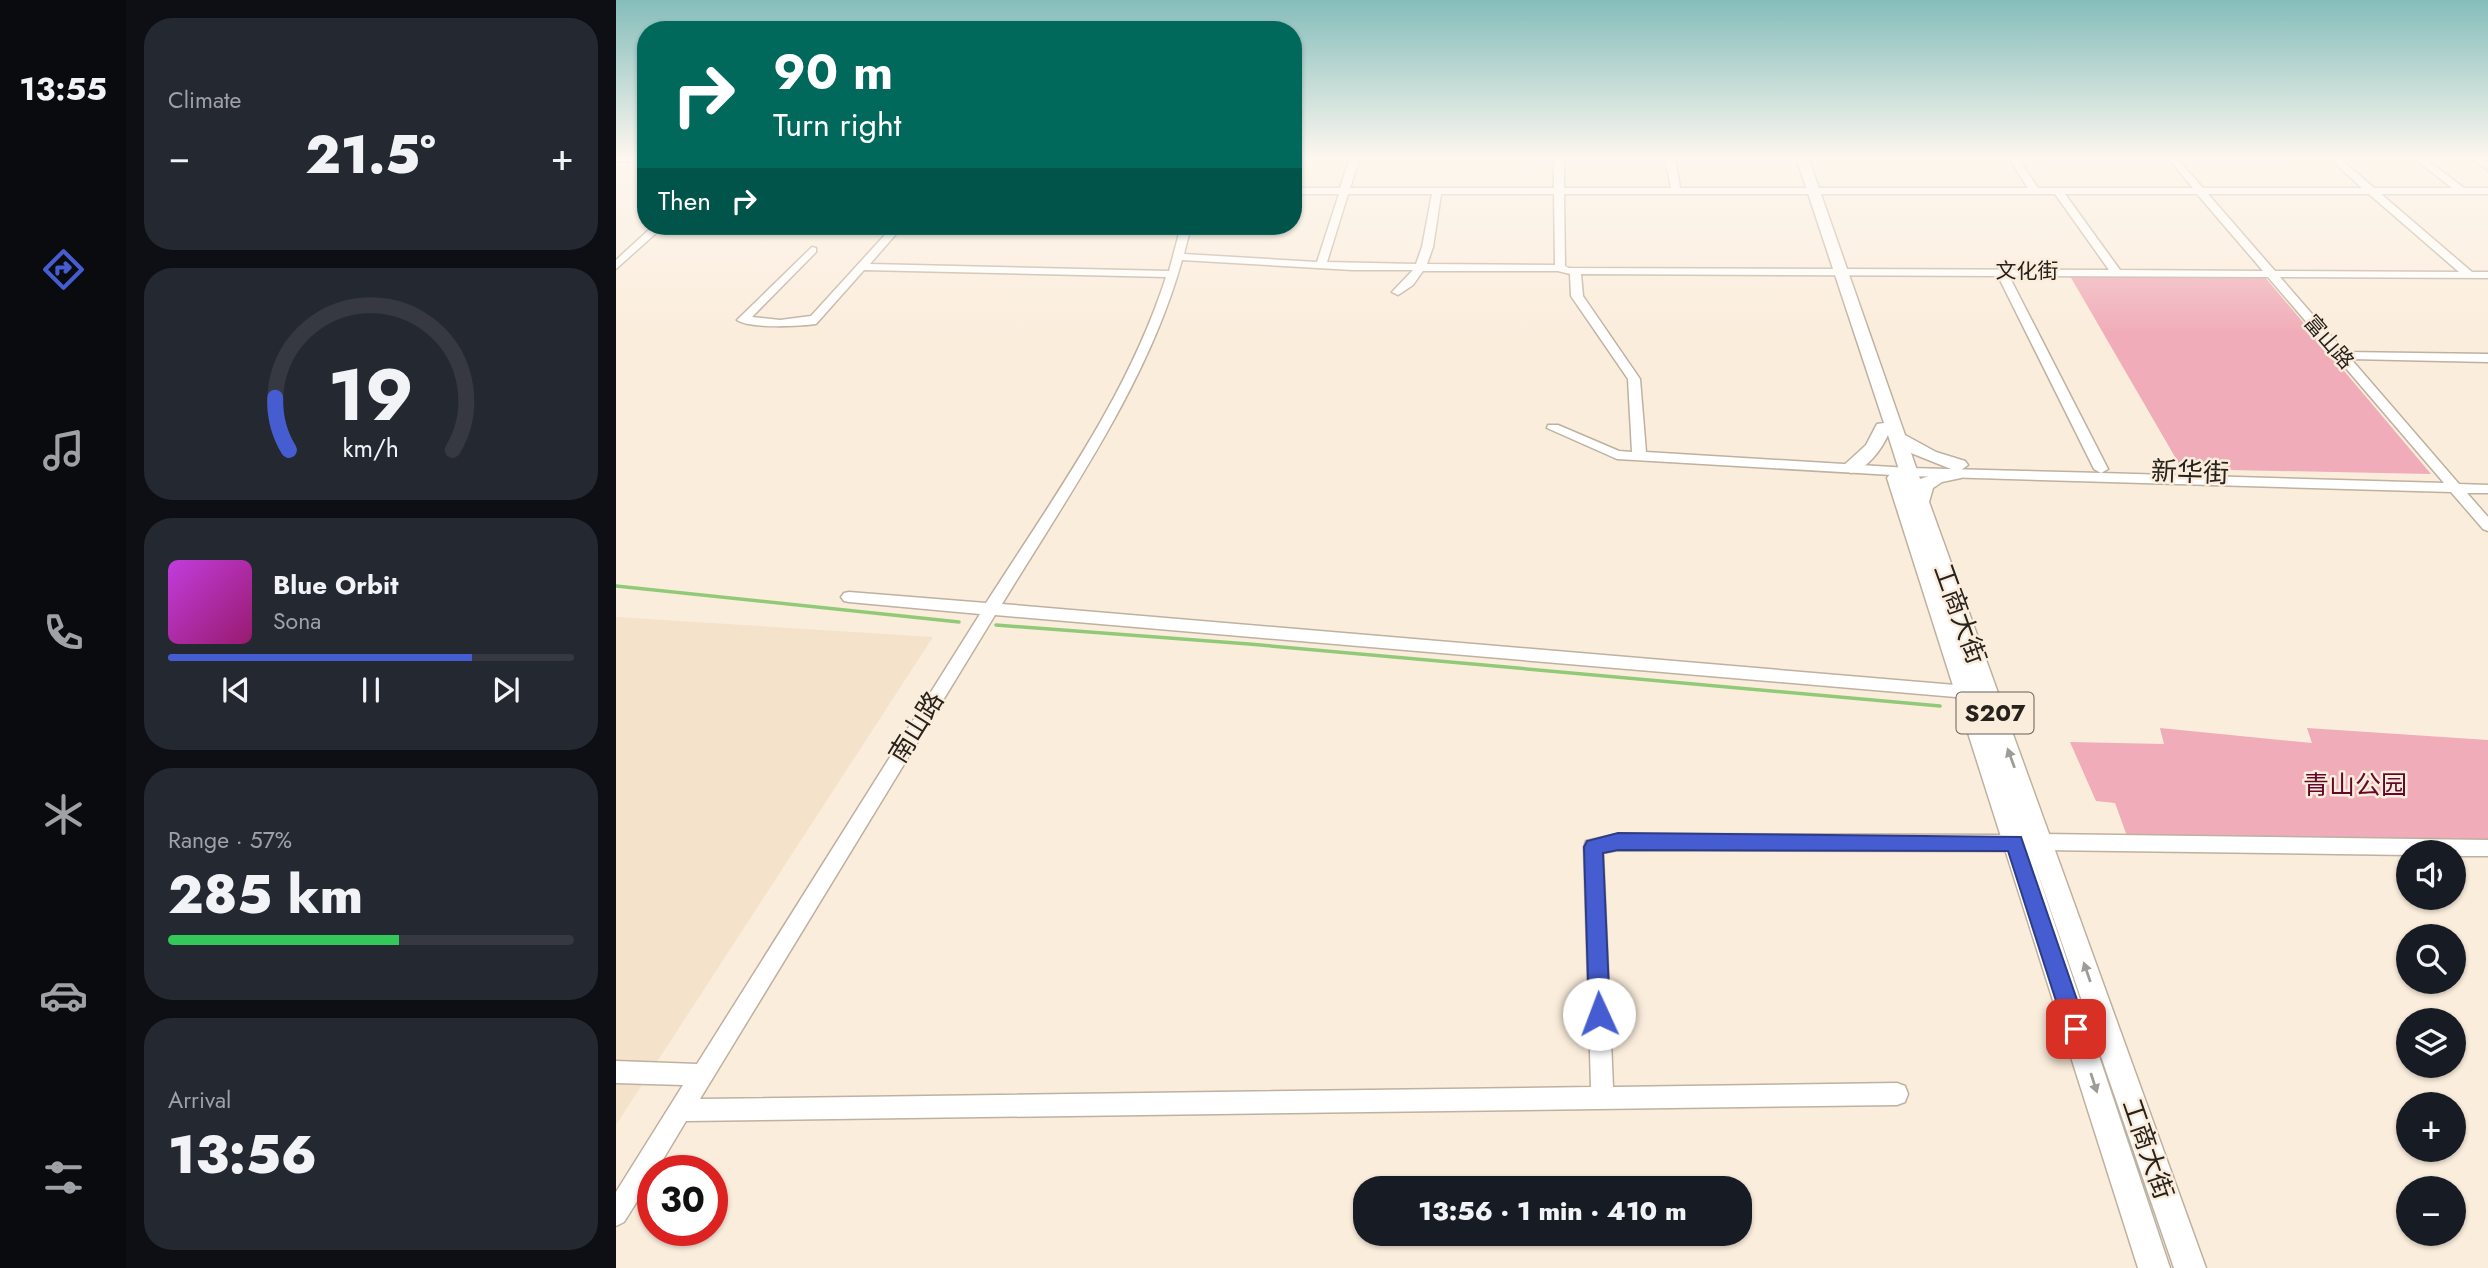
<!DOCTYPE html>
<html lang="en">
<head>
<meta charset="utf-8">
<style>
	body { margin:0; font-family:Jost,"Noto Sans SC",sans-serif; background:#242831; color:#f1f3f6; height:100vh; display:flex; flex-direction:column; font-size:26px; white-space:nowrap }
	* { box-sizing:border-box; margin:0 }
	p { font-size:23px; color:#9ea1a6 }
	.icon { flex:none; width:38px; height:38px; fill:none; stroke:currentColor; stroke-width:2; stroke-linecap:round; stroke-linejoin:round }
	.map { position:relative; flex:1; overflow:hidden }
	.side { display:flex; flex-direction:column; gap:18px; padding:18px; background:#0d0f14; width:490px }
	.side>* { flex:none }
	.hud { position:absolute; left:21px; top:21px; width:665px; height:214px; border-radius:28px; box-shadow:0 2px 5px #0004; background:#00695c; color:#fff; overflow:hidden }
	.tools { position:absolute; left:1780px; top:840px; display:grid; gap:14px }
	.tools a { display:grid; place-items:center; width:70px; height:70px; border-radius:50%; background:#171b24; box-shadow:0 2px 5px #0004; font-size:35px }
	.speed { position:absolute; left:21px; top:1155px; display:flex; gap:14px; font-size:35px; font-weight:700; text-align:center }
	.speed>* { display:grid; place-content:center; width:91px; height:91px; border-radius:50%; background:#171b24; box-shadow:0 2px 5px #0004; line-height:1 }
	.speed .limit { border:10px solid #d22; background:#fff; color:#111 }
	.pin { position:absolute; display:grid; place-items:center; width:60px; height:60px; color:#fff; margin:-30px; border-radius:14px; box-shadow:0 4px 10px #0006 }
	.me { position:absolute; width:77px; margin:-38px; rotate:358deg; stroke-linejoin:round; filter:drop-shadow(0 0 5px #0008) }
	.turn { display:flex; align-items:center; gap:24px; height:147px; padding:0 21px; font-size:32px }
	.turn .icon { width:91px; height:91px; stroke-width:2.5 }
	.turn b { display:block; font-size:49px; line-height:60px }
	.then { display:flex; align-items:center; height:66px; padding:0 21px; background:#0003; gap:14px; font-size:26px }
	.big { font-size:52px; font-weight:800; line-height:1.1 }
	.side .card { flex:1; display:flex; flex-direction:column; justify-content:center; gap:10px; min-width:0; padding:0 24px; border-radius:28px; background:#242831 }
	.side .dial { align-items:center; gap:0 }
	.dial svg { height:182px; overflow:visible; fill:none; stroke:#363941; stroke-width:7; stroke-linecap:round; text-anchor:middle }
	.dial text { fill:#f1f3f6; stroke:none }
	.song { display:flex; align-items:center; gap:21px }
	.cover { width:84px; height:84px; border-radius:10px; background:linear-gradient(135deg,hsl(290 70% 55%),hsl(320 70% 35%)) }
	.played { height:7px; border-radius:4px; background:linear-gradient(90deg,#455dd0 75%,#363941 75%) }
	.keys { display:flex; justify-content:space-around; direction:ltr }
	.heat { display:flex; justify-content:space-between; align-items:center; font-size:38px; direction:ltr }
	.charge { height:10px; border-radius:5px; background:linear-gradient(90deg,#34c759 57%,#363941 0) }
	.trip { position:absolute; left:737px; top:1176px; width:399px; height:70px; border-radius:28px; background:#171b24; box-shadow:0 2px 5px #0004; font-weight:800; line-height:70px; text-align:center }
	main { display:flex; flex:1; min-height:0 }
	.menu { display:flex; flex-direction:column; width:126px; justify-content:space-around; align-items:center; background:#090b0e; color:#9ea1a6 }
	.menu .icon { width:49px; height:49px }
	.menu .selected { color:#455dd0 }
	.menu b { font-size:32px; color:#f1f3f6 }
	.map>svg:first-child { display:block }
	.built { fill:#f5e2cb }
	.green { fill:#f0acb8 }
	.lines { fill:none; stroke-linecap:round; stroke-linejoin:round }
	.stream { stroke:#90ca78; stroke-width:3.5 }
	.minor-casing { stroke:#beb1a0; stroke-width:3 }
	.major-casing { stroke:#beb1a0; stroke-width:3 }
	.minor { fill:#fff; fill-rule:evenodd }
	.major { fill:#fff; fill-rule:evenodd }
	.oneway { fill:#9e9c99 }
	.route { fill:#455dd0; stroke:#2d3c87; stroke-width:2 }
	.labels { text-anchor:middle; stroke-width:5; stroke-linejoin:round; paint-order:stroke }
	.far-street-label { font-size:21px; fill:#27221c; stroke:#fbeddc }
	.shield { fill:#fbeddc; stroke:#675f56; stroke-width:2 }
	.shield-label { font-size:24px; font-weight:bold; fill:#27221c }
	.street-label { font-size:26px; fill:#27221c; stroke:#fbeddc }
	.park-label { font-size:26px; fill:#65072a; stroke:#fbeddc }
</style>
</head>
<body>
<main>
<nav class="menu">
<b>13:55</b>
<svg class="icon selected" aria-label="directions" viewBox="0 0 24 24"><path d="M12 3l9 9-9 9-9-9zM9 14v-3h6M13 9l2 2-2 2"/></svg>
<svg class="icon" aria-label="music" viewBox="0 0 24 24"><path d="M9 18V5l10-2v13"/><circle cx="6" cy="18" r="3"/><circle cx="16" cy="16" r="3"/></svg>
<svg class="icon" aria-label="phone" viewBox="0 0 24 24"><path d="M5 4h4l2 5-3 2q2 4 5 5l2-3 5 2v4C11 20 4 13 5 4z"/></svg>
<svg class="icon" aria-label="climate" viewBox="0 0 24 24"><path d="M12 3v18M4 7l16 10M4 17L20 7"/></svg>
<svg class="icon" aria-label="car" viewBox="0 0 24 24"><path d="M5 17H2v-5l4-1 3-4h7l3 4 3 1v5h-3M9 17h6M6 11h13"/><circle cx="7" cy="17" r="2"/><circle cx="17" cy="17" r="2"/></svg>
<svg class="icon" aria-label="filters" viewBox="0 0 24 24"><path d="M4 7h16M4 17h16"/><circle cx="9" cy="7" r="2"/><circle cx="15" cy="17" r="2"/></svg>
</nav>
<section class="side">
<div class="card"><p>Climate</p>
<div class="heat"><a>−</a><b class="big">21.5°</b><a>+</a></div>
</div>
<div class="card dial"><svg viewBox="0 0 100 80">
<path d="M14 69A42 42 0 1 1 86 69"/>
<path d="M14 69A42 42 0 0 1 8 46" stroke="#455dd0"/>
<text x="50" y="56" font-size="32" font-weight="700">19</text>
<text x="50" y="72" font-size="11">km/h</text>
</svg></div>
<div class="card">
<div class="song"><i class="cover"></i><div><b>Blue Orbit</b><p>Sona</p></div></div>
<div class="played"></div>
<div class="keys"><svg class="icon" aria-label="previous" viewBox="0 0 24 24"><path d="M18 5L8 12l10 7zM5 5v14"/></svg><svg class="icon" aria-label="pause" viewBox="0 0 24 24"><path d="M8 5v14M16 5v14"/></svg><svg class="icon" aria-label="next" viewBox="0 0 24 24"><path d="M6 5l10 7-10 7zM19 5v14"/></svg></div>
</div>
<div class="card"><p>Range · 57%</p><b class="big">285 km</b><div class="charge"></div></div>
<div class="card"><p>Arrival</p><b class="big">13:56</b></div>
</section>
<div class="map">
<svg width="1872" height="1268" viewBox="0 0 1872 1268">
	<rect width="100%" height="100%" fill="#fbeddc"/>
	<path class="built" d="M 0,617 L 317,637 L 0,1125 Z"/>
	<path class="green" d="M 1454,276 L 1648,276 L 1815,474 L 1566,469 Z
		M 1544,728 L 1696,743 L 1691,728 L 1872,740 L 1872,841 L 1511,836 L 1499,803 L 1480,801 L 1454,742 L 1548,744 Z"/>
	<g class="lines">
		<path class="stream" d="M 0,586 L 343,622
			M 380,625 L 633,644 L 1324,706"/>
		<defs>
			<path id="minor" d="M 0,157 L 30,157 L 30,161 L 0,161 Z
				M 734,157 L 744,157 L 734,188 L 938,188 L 938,157 L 948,157 L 948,188 L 1055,188 L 1049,157 L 1059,157 L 1064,188 L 1412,188 L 1392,157 L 1401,157 L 1422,188 L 1577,188 L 1551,157 L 1560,157 L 1587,188 L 1746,188 L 1712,157 L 1722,157 L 1758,188 L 1836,188 L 1797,157 L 1807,157 L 1848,188 L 1872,188 L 1872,194 L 1765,194 L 1856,272 L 1872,272 L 1872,278 L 1664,277 L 1729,352 L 1872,354 L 1872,362 L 1735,359 L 1843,484 L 1872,485 L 1872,493 L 1851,493 L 1872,517 L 1872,531 L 1867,529 L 1835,492 L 1293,476 L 1001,459 L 931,428 L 932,425 L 942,425 L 1003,451 L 1016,452 L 1012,379 L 955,296 L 954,274 L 942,271 L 807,271 L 797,285 L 782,295 L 776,292 L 797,270 L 736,270 L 566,260 C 532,383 453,494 386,604 L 1351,686 L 1357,687 L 1359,692 L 1357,697 L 1351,698 L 379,615 L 84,1099 L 975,1087 L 968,847 L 970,841 L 1002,834 L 1399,835 L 1406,837 L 1408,843 L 1406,849 L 1399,851 L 1002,850 L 987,853 L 997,1087 L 1281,1083 L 1289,1086 L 1292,1094 L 1289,1102 L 1281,1105 L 70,1121 L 40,1171 L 37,1171 L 37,1176 L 8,1222 L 0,1226 L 0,1192 L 67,1085 L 0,1083 L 0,1061 L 81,1064 L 364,614 L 233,602 L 228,601 L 225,597 L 228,593 L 233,592 L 370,603 C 437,498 512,396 550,277 L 248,270 L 200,324 C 185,326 134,329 121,320 L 196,247 L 200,248 L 200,252 L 136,317 L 164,320 L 195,316 L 277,226 L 287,226 L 254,264 L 553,271 L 565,226 L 575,226 L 568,254 L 701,262 L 723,194 L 677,194 L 677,188 L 724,188 ZM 732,194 L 816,194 L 806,247 L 800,264 L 711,262 ZM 825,194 L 938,194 L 939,265 L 811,264 L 817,247 ZM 948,194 L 1439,194 L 1493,270 L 953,268 L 949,266 ZM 1449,194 L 1581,194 L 1647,271 L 1504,270 ZM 1592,194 L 1753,194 L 1843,272 L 1659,271 ZM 965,274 L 1382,276 L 1478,469 L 1485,473 L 1293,468 L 1030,452 L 1024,379 L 967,296 ZM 1393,276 L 1652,277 L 1828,483 L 1485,473 L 1492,469 Z
				M 1854,157 L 1864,157 L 1872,163 L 1872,170 Z
				M 37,226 L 48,226 L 0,269 L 0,260 Z
				M 1426,834 L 1872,840 L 1872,856 L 1838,856 L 1838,852 L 1792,852 L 1792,855 L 1426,850 L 1419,848 L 1417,842 L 1419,836 Z"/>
			<path id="major" d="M 1180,157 L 1192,157 L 1289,435 L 1320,452 L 1349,461 L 1352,465 L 1345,470 L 1348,474 L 1345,478 L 1326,482 L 1317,488 L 1313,502 L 1590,1268 L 1558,1268 L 1415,853 L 1554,1268 L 1522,1268 L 1271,478 L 1274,474 L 1284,473 L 1272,435 C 1265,450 1252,468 1235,473 L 1226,467 L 1250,445 L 1261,424 L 1268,423 ZM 1295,453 L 1335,469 L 1304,479 Z"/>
		</defs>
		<use href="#minor" class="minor-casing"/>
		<use href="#major" class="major-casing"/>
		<use href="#minor" class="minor"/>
		<use href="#major" class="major"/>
	</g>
	<defs><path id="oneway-solid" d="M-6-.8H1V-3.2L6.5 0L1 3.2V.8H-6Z" transform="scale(1.75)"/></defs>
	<g class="oneway">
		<use href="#oneway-solid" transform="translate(1395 758) rotate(-110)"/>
		<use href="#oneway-solid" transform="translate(1471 972) rotate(-109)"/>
		<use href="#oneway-solid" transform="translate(1478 1083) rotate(72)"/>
	</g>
	<linearGradient id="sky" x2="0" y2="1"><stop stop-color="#85bdbb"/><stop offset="0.47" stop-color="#fdf7ef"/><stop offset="1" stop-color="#fdf7ef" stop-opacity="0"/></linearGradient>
	<rect width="1872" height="335" fill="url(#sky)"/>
	<path class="route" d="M 1002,833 L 1405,837 L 1471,1029 L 1467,1037 L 1460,1040 L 1452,1037 L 1449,1029 L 1392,851 L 1002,850 L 987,853 L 994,1014 L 991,1022 L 983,1025 L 976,1022 L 973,1014 L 968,847 L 971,841 Z"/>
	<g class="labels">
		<g class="far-street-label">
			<text x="1411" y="278">文化街</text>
			<text transform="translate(1713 342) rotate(49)" y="7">富山路</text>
		</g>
		<rect class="shield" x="1340.5" y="692.5" width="77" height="41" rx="5"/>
		<g class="shield-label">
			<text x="1379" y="721">S207</text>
		</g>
		<g class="street-label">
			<text transform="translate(1574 472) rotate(2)" y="9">新华街</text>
			<text transform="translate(1344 614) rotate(70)" y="9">工商大街</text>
			<text transform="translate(300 727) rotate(-58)" y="9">南山路</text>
			<text transform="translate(1532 1149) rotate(71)" y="9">工商大街</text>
		</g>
		<g class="park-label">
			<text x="1739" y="794">青山公园</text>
		</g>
	</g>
</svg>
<div class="tools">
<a><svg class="icon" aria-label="sound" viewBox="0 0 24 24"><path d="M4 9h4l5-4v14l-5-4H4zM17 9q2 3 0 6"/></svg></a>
<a><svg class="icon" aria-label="search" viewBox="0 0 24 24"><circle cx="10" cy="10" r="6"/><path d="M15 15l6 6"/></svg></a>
<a><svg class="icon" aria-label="layers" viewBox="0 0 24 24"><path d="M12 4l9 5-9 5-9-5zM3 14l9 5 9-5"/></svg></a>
<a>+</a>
<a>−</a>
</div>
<div class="speed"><div class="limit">30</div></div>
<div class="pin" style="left:1460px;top:1029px;background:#d93025"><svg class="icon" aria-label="arrive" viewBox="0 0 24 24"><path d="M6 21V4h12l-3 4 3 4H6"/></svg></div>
<svg class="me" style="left:983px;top:1014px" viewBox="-20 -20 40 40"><circle r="19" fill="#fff"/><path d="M0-13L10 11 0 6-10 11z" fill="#455dd0"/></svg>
<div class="trip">13:56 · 1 min · 410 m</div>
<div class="hud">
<div class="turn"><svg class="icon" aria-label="right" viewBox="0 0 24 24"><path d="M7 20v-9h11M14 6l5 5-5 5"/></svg><div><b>90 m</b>Turn right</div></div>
<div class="then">Then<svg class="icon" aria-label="right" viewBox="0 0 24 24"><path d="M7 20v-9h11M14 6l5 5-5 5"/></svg></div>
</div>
</div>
</main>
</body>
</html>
